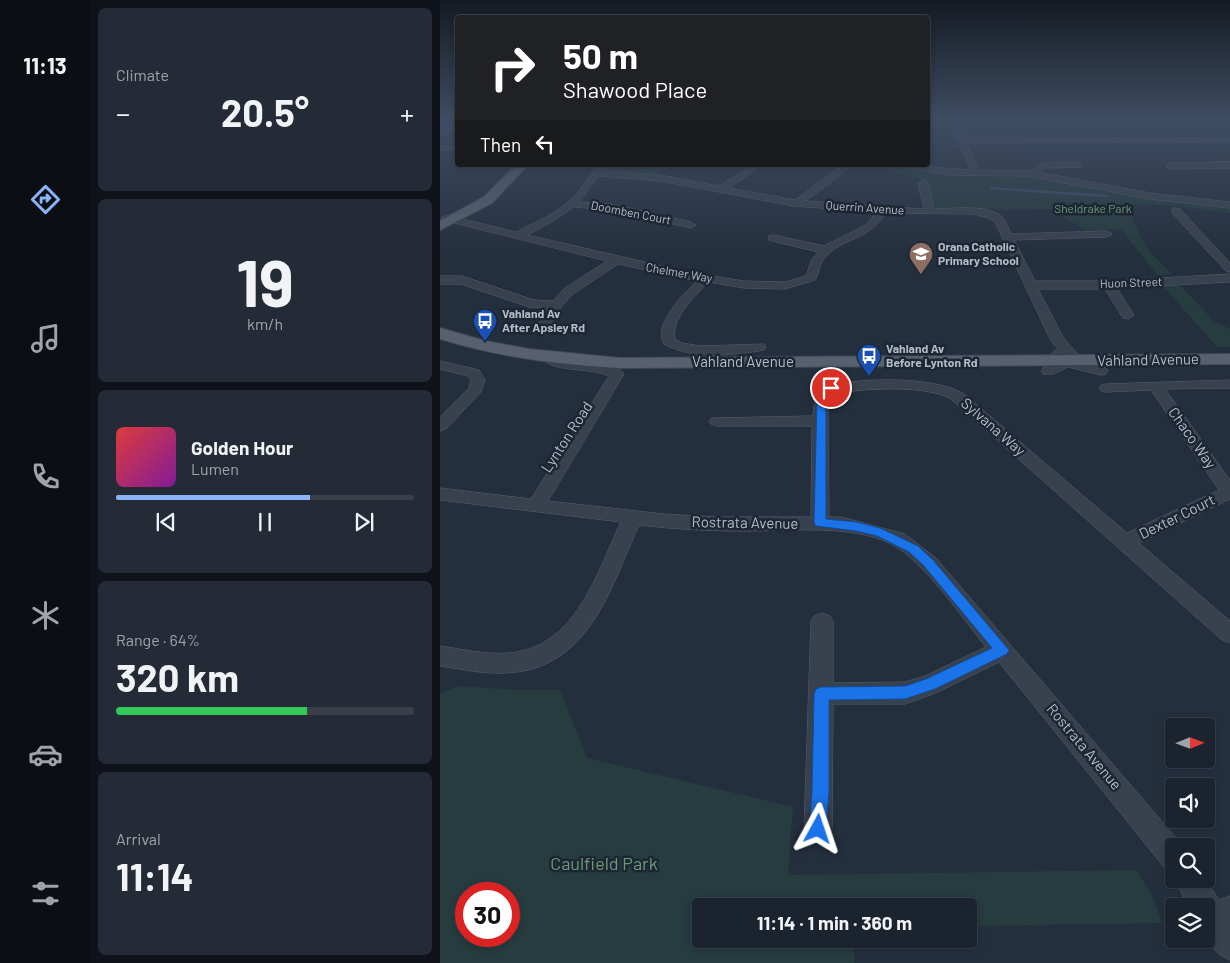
<!DOCTYPE html>
<html lang="en">
<head>
<meta charset="utf-8">
<style>
	body { margin:0; font-family:Barlow,sans-serif; background:#242b36; color:#f1f3f6; height:100vh; display:flex; flex-direction:column; font-size:19px; white-space:nowrap }
	* { box-sizing:border-box; margin:0 }
	p { font-size:16px; color:#a0a4aa }
	.icon { flex:none; width:28px; height:28px; fill:none; stroke:currentColor; stroke-width:2; stroke-linecap:round; stroke-linejoin:round }
	.map { position:relative; flex:1; overflow:hidden }
	.sheet { display:flex; flex-direction:column; gap:8px; padding:8px; background:#0f1319; width:350px }
	.sheet>* { flex:none }
	.top-card { position:absolute; left:15px; top:15px; width:475px; height:152px; border-radius:5px; box-shadow:0 2px 8px #0003,0 0 0 1px #39404a; background:#202124; color:#fff; overflow:hidden }
	.needle { width:32px; rotate:89deg }
	.buttons { position:absolute; left:725px; top:718px; display:grid; gap:10px }
	.buttons a { display:grid; place-items:center; width:50px; height:50px; border-radius:5px; background:#1b232e; box-shadow:0 2px 8px #0003,0 0 0 1px #39404a; font-size:25px }
	.speed { position:absolute; left:15px; top:882px; display:flex; gap:10px; font-size:25px; font-weight:700; text-align:center }
	.speed>* { display:grid; place-content:center; width:65px; height:65px; border-radius:50%; background:#1b232e; box-shadow:0 2px 8px #0003,0 0 0 1px #39404a; line-height:1 }
	.speed .limit { border:8px solid #d22; background:#fff; color:#111 }
	.pin { position:absolute; display:grid; place-items:center; width:42px; height:42px; color:#fff; margin:-21px; border:2px solid #fff; border-radius:50%; box-shadow:0 1px 5px #0007 }
	.me { position:absolute; width:55px; margin:-28px; rotate:5deg; stroke-linejoin:round; filter:drop-shadow(0 0 4px #0008) }
	.turn { display:flex; align-items:center; gap:18px; height:105px; padding:0 25px; font-size:22px }
	.turn .icon { width:65px; height:65px; stroke-width:2.5 }
	.turn b { display:block; font-size:35px; line-height:42px }
	.then { display:flex; align-items:center; height:48px; padding:0 25px; background:#0003; gap:10px; font-size:19px }
	.big { font-size:38px; font-weight:700; line-height:1.1 }
	.sheet .widget { flex:1; display:flex; flex-direction:column; justify-content:center; gap:8px; min-width:0; padding:0 18px; border-radius:8px; background:#242b36 }
	.sheet .dial { align-items:center; gap:0 }
	.dial b { font-size:65px; line-height:1 }
	.song { display:flex; align-items:center; gap:15px }
	.cover { width:60px; height:60px; border-radius:8px; background:linear-gradient(135deg,hsl(0 70% 55%),hsl(290 70% 35%)) }
	.played { height:5px; border-radius:2px; background:linear-gradient(90deg,#8ab4f8 65%,#39404a 65%) }
	.keys { display:flex; justify-content:space-around; direction:ltr }
	.heat { display:flex; justify-content:space-between; align-items:center; font-size:28px; direction:ltr }
	.charge { height:8px; border-radius:4px; background:linear-gradient(90deg,#34c759 64%,#39404a 0) }
	.trip { position:absolute; left:252px; top:898px; width:285px; height:50px; border-radius:5px; background:#1b232e; box-shadow:0 2px 8px #0003,0 0 0 1px #39404a; font-weight:700; line-height:50px; text-align:center }
	main { display:flex; flex:1; min-height:0 }
	.menu { display:flex; flex-direction:column; width:90px; justify-content:space-around; align-items:center; background:#0b0e12; color:#a0a4aa }
	.menu .icon { width:35px; height:35px }
	.menu .on { color:#8ab4f8 }
	.menu b { font-size:22px; color:#f1f3f6 }
	.map>svg:first-child { display:block }
	.green { fill:#263c3f; fill-rule:evenodd }
	.lines { fill:none; stroke-linecap:round; stroke-linejoin:round }
	.stream-far1 { stroke:#394c67; stroke-width:2 }
	.stream { stroke:#394c67; stroke-width:2.5 }
	.minor-casing { stroke:#565f6c; stroke-width:1 }
	.major-casing { stroke:#414a57; stroke-width:2 }
	.minor { fill:#38414e; fill-rule:evenodd }
	.major { fill:#56606e; fill-rule:evenodd }
	.route { fill:#1a73e8; stroke:#114b97 }
	.labels { text-anchor:middle; stroke-width:5; stroke-linejoin:round; paint-order:stroke }
	.far-street-label { font-size:12px; fill:#b4bcc9; stroke:#1d2633 }
	.far-park-label { font-size:12px; fill:#6b9a76; stroke:#1d2633 }
	.far-poi-label { font-size:12px; font-weight:bold; fill:#b4bcc9; stroke:#1d2633; text-anchor:start }
	.street-label { font-size:15px; fill:#b4bcc9; stroke:#1d2633 }
	.near-park-label { font-size:18px; fill:#6b9a76; stroke:#1d2633 }
</style>
</head>
<body>
<main>
<nav class="menu">
<b>11:13</b>
<svg class="icon on" aria-label="directions" viewBox="0 0 24 24"><path d="M12 3l9 9-9 9-9-9zM9 14v-3h6M13 9l2 2-2 2"/></svg>
<svg class="icon" aria-label="music" viewBox="0 0 24 24"><path d="M9 18V5l10-2v13"/><circle cx="6" cy="18" r="3"/><circle cx="16" cy="16" r="3"/></svg>
<svg class="icon" aria-label="phone" viewBox="0 0 24 24"><path d="M5 4h4l2 5-3 2q2 4 5 5l2-3 5 2v4C11 20 4 13 5 4z"/></svg>
<svg class="icon" aria-label="climate" viewBox="0 0 24 24"><path d="M12 3v18M4 7l16 10M4 17L20 7"/></svg>
<svg class="icon" aria-label="car" viewBox="0 0 24 24"><path d="M5 17H2v-5l4-1 3-4h7l3 4 3 1v5h-3M9 17h6M6 11h13"/><circle cx="7" cy="17" r="2"/><circle cx="17" cy="17" r="2"/></svg>
<svg class="icon" aria-label="filters" viewBox="0 0 24 24"><path d="M4 7h16M4 17h16"/><circle cx="9" cy="7" r="2"/><circle cx="15" cy="17" r="2"/></svg>
</nav>
<section class="sheet">
<div class="widget"><p>Climate</p>
<div class="heat"><a>−</a><b class="big">20.5°</b><a>+</a></div>
</div>
<div class="widget dial"><b>19</b><p>km/h</p></div>
<div class="widget">
<div class="song"><i class="cover"></i><div><b>Golden Hour</b><p>Lumen</p></div></div>
<div class="played"></div>
<div class="keys"><svg class="icon" aria-label="previous" viewBox="0 0 24 24"><path d="M18 5L8 12l10 7zM5 5v14"/></svg><svg class="icon" aria-label="pause" viewBox="0 0 24 24"><path d="M8 5v14M16 5v14"/></svg><svg class="icon" aria-label="next" viewBox="0 0 24 24"><path d="M6 5l10 7-10 7zM19 5v14"/></svg></div>
</div>
<div class="widget"><p>Range · 64%</p><b class="big">320 km</b><div class="charge"></div></div>
<div class="widget"><p>Arrival</p><b class="big">11:14</b></div>
</section>
<div class="map">
<svg width="790" height="963" viewBox="0 0 790 963">
	<rect width="100%" height="100%" fill="#242f3e"/>
	<path class="green" d="M 165,165 L 235,165 L 217,174 L 211,175 L 163,171 L 162,169 Z
		M 423,165 L 454,165 L 509,175 L 584,174 L 790,206 L 790,213 L 736,206 L 686,204 L 698,231 L 709,251 L 732,274 L 717,275 L 682,230 L 669,229 L 648,232 L 611,209 L 498,210 L 492,209 L 484,182 L 481,179 Z
		M 739,284 L 774,321 L 790,329 L 790,347 L 777,347 L 722,285 Z
		M 19,686 L 75,690 L 120,690 L 147,758 L 353,807 L 348,875 L 697,870 L 713,898 L 722,923 L 529,926 L 529,906 L 261,906 L 261,939 L 414,939 L 414,963 L 0,963 L 0,693 ZM 26,894 L 69,894 L 69,936 L 26,936 Z"/>
	<g class="lines">
		<path class="stream-far1" d="M 551,188 L 594,191"/>
		<path class="stream" d="M 576,190 L 667,196"/>
		<defs>
			<path id="minor" d="M 508,119 L 515,119 L 524,139 L 790,138 L 790,142 L 526,143 L 539,170 L 589,171 L 603,162 L 638,162 L 641,163 L 641,167 L 605,168 L 598,172 L 710,193 L 790,202 L 790,208 L 710,199 L 587,176 L 509,175 L 459,167 L 458,165 C 482,165 506,169 531,170 Z
				M 18,125 L 18,130 L 0,135 L 0,130 Z
				M 0,146 L 12,147 L 13,149 L 9,151 L 0,150 Z
				M 790,162 L 790,168 L 730,169 L 726,166 L 730,163 Z
				M 158,165 L 166,165 L 162,171 L 220,175 L 279,186 L 312,165 L 322,165 L 289,188 L 355,200 L 402,165 L 410,165 L 409,168 L 366,201 L 484,209 L 478,183 L 483,180 L 488,183 L 494,209 C 513,209 551,203 564,219 C 567,223 569,229 571,234 L 667,231 L 672,234 L 667,237 L 574,240 L 595,281 L 669,281 L 790,274 L 790,282 L 677,288 L 694,315 L 688,319 L 683,318 L 665,289 L 598,289 L 624,339 L 638,354 L 635,358 L 666,368 L 668,371 L 666,374 L 661,375 L 628,367 L 613,374 L 603,374 L 601,371 L 603,368 L 619,360 L 612,354 L 614,351 L 619,350 L 611,341 L 555,222 L 548,218 L 534,214 L 445,213 C 429,242 400,237 384,259 C 379,265 379,274 375,280 L 345,289 L 304,288 L 268,282 C 255,297 231,317 235,339 L 242,343 L 260,346 L 324,344 L 326,347 L 324,350 L 319,351 C 288,355 253,360 224,344 C 212,324 244,294 257,281 L 178,264 L 133,294 L 121,307 L 106,334 L 101,335 L 94,331 L 108,308 L 89,307 L 21,284 L 0,284 L 0,276 L 22,276 L 94,300 L 113,301 L 125,288 L 167,261 L 2,220 L 1,218 L 6,215 L 76,232 C 96,222 118,213 134,197 C 143,187 150,175 158,165 ZM 159,176 L 220,181 L 354,206 L 436,212 L 426,225 L 384,246 L 333,235 L 329,236 L 328,238 L 329,240 L 378,252 L 371,261 L 366,276 L 345,282 L 304,281 L 253,273 L 87,235 L 113,221 L 134,207 L 171,210 L 251,228 L 256,225 L 251,222 L 171,204 L 140,202 Z
				M 736,208 L 740,209 L 790,263 L 790,272 L 786,271 L 732,213 L 732,209 Z
				M 108,354 C 112,355 115,357 119,358 C 138,363 171,356 184,374 L 108,501 L 223,514 L 275,517 L 371,517 L 372,426 L 277,426 L 271,424 L 269,421 L 271,418 L 373,416 L 375,398 L 381,387 C 417,378 492,375 524,394 L 687,533 L 779,490 L 711,390 L 666,392 L 661,391 L 659,388 L 661,385 L 666,384 L 790,380 L 790,388 L 725,389 L 790,480 L 790,499 L 699,543 L 790,621 L 790,643 L 782,640 L 511,399 C 485,384 424,389 394,393 L 390,398 L 388,413 L 389,517 L 401,517 L 465,534 L 496,558 L 743,846 L 734,846 L 734,871 L 724,867 L 559,662 L 498,692 L 465,704 L 393,704 L 392,829 L 388,839 L 378,843 L 368,839 L 364,829 L 371,622 L 374,616 L 382,613 L 390,616 L 393,622 L 393,683 L 465,682 L 485,676 L 546,647 C 522,618 484,561 451,544 C 412,524 348,531 305,531 C 269,531 234,529 199,525 C 170,589 149,670 65,673 C 43,674 21,669 0,666 L 0,646 C 22,649 45,655 68,653 C 136,648 156,574 181,522 L 0,500 L 0,488 L 91,499 L 169,376 C 150,367 112,373 101,358 Z
				M 0,361 L 39,370 L 45,380 L 41,392 L 6,429 L 0,431 L 0,417 L 29,388 L 31,380 L 28,376 L 0,369 Z
				M 735,879 L 765,879 L 779,900 L 790,896 L 790,960 C 765,950 766,930 766,906 L 749,906 Z"/>
			<path id="major" d="M 76,165 L 88,165 L 52,203 L 0,230 L 0,221 L 44,197 Z
				M 0,328 L 46,341 L 89,349 L 180,358 L 790,354 L 790,364 L 180,368 C 119,365 59,357 0,339 Z"/>
		</defs>
		<use href="#minor" class="minor-casing"/>
		<use href="#major" class="major-casing"/>
		<use href="#minor" class="minor"/>
		<use href="#major" class="major"/>
	</g>
	<linearGradient id="sky" x2="0" y2="1"><stop stop-color="#141a22"/><stop offset="0.47" stop-color="#3f4d63"/><stop offset="1" stop-color="#3f4d63" stop-opacity="0"/></linearGradient>
	<rect width="790" height="254" fill="url(#sky)"/>
	<path class="route" d="M 391,385 L 395,388 L 390,392 L 386,398 L 386,519 L 416,522 L 440,528 L 478,546 L 493,560 L 569,650 L 567,654 L 495,689 L 465,699 L 389,700 L 389,792 L 386,829 L 384,835 L 378,838 L 371,835 L 369,829 L 372,792 L 374,694 L 376,689 L 381,687 L 465,686 L 486,679 L 552,648 L 484,566 L 469,552 L 437,536 L 416,531 L 376,526 L 374,523 L 377,398 L 382,388 Z"/>
	<defs>
		<symbol id="school-pin" viewBox="-11 -11 22 30"><path d="M0 17L-7.5 6A9.5 9.5 0 1 1 7.5 6Z" fill="#8d6e63" stroke="#1d2633"/><path d="M0-5L7-2L0 1L-7-2ZM-4 1L0 2.5L4 1V4Q0 6-4 4Z" fill="#fff"/></symbol>
		<symbol id="bus-pin" viewBox="-11 -11 22 30"><path d="M0 17L-7.5 6A9.5 9.5 0 1 1 7.5 6Z" fill="#1a4fb4" stroke="#1d2633"/><path d="M-5-6H5V4H4V6H2V4H-2V6H-4V4H-5ZM-3.5-4V0h7V-4ZM-3.5 1.2v1.5H-2V1.2ZM2 1.2v1.5H3.5V1.2Z" fill="#fff"/></symbol>
	</defs>
	<g fill-rule="evenodd">
		<use href="#school-pin" x="467" y="240" width="28" height="38"/>
		<use href="#bus-pin" x="31" y="307" width="28" height="38"/>
		<use href="#bus-pin" x="415" y="342" width="28" height="38"/>
	</g>
	<g class="labels">
		<g class="far-street-label">
			<text transform="translate(425 208) rotate(4)" y="4">Querrin Avenue</text>
			<text transform="translate(191 213) rotate(11)" y="4">Doomben Court</text>
			<text transform="translate(239 273) rotate(10)" y="4">Chelmer Way</text>
			<text transform="translate(691 283) rotate(-2)" y="4">Huon Street</text>
		</g>
		<g class="far-park-label">
			<text x="653" y="213">Sheldrake Park</text>
		</g>
		<g class="far-poi-label">
			<text x="498" y="251">Orana Catholic<tspan x="498" dy="14">Primary School</tspan></text>
			<text x="62" y="318">Vahland Av<tspan x="62" dy="14">After Apsley Rd</tspan></text>
			<text x="446" y="353">Vahland Av<tspan x="446" dy="14">Before Lynton Rd</tspan></text>
		</g>
		<g class="street-label">
			<text transform="translate(708 360) rotate(-1)" y="5">Vahland Avenue</text>
			<text x="303" y="367">Vahland Avenue</text>
			<text transform="translate(553 427) rotate(41)" y="5">Sylvana Way</text>
			<text transform="translate(127 437) rotate(-57)" y="5">Lynton Road</text>
			<text transform="translate(752 438) rotate(55)" y="5">Chaco Way</text>
			<text transform="translate(737 517) rotate(-26)" y="5">Dexter Court</text>
			<text transform="translate(305 523) rotate(1)" y="5">Rostrata Avenue</text>
			<text transform="translate(644 747) rotate(50)" y="5">Rostrata Avenue</text>
		</g>
		<g class="near-park-label">
			<text x="164" y="870">Caulfield Park</text>
		</g>
	</g>
</svg>
<div class="buttons">
<a><svg class="needle" viewBox="-14 -14 28 28"><path d="M0-13l5 13h-10z" fill="#e53935"/><path d="M0 13l5-13h-10z" fill="#a0a4aa"/></svg></a>
<a><svg class="icon" aria-label="sound" viewBox="0 0 24 24"><path d="M4 9h4l5-4v14l-5-4H4zM17 9q2 3 0 6"/></svg></a>
<a><svg class="icon" aria-label="search" viewBox="0 0 24 24"><circle cx="10" cy="10" r="6"/><path d="M15 15l6 6"/></svg></a>
<a><svg class="icon" aria-label="layers" viewBox="0 0 24 24"><path d="M12 4l9 5-9 5-9-5zM3 14l9 5 9-5"/></svg></a>
</div>
<div class="speed"><div class="limit">30</div></div>
<div class="pin" style="left:391px;top:388px;background:#d93025"><svg class="icon" aria-label="arrive" viewBox="0 0 24 24"><path d="M6 21V4h12l-3 4 3 4H6"/></svg></div>
<svg class="me" style="left:378px;top:829px" viewBox="-20 -20 40 40"><path d="M0-17L14 15 0 8-14 15z" fill="#1a73e8" stroke="#fff" stroke-width="4"/></svg>
<div class="trip">11:14 · 1 min · 360 m</div>
<div class="top-card">
<div class="turn"><svg class="icon" aria-label="right" viewBox="0 0 24 24"><path d="M7 20v-9h11M14 6l5 5-5 5"/></svg><div><b>50 m</b>Shawood Place</div></div>
<div class="then">Then<svg class="icon" aria-label="left" viewBox="0 0 24 24"><path d="M17 20v-9H6M10 6l-5 5 5 5"/></svg></div>
</div>
</div>
</main>
</body>
</html>
